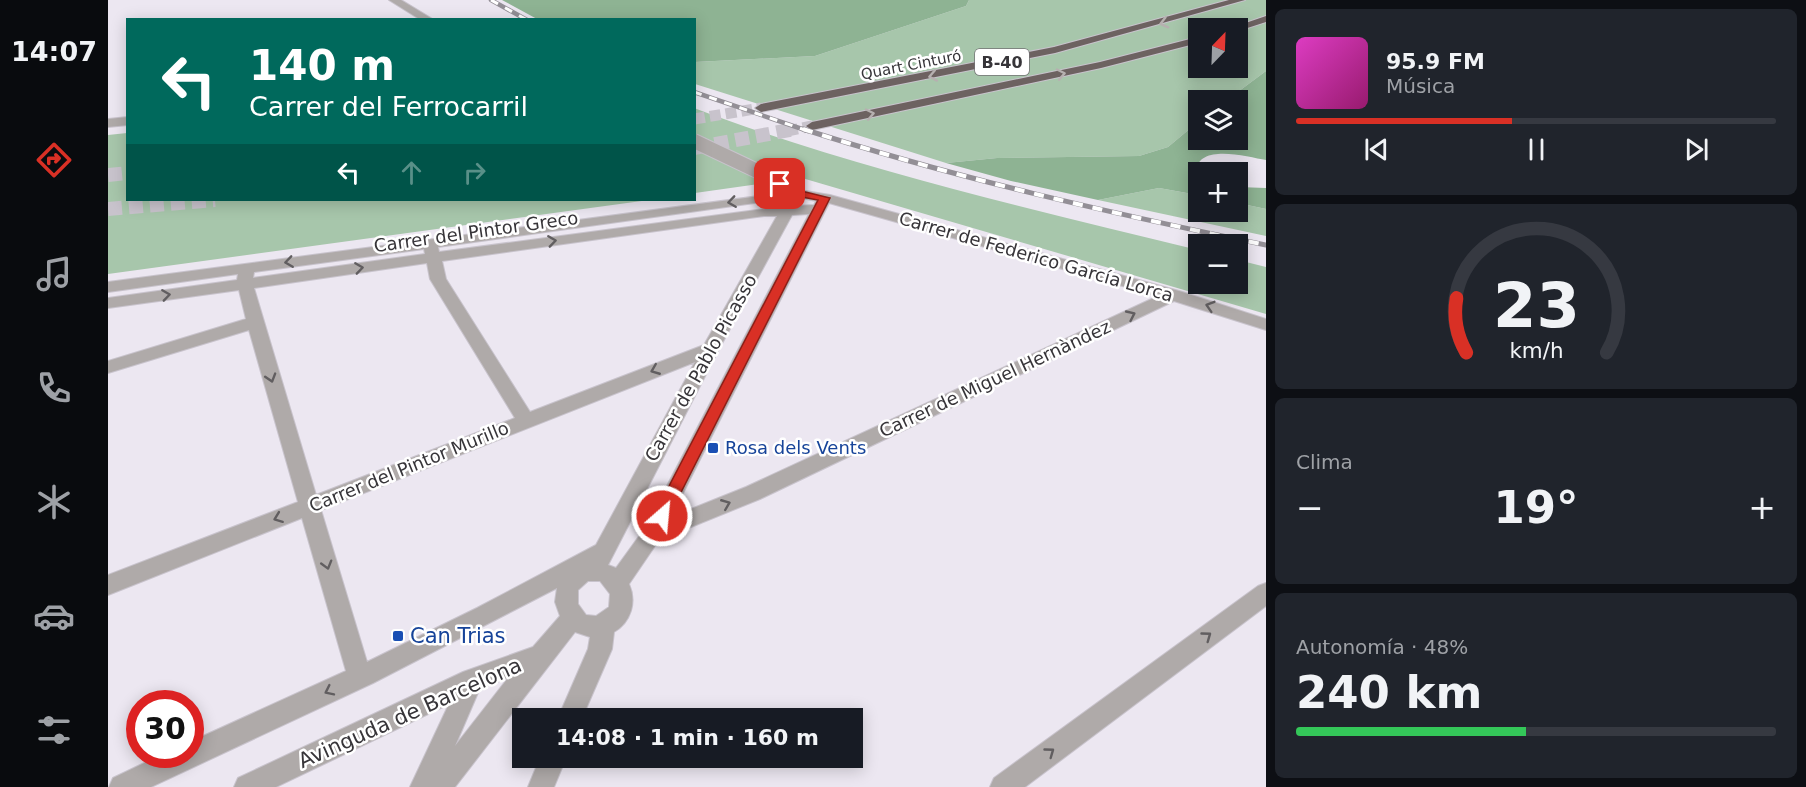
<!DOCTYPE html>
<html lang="es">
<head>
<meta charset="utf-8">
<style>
	body { margin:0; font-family:"DejaVu Sans",sans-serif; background:#20242c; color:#f1f3f6; height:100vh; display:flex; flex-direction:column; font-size:22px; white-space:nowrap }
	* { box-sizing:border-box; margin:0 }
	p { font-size:20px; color:#9ea1a6 }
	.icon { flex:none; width:33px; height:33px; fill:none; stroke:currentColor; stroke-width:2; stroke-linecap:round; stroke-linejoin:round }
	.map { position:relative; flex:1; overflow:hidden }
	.details { display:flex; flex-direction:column; gap:9px; padding:9px; background:#0d0f14; width:540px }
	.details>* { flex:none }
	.guide { position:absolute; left:18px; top:18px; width:570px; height:183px; border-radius:0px; box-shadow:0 3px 15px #0003; background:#00695c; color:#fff; overflow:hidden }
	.needle { width:39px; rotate:23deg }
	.tools { position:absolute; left:1080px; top:18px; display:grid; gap:12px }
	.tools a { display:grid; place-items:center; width:60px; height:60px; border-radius:0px; background:#171b24; box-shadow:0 3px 15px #0003; font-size:30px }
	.speed { position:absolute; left:18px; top:690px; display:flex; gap:12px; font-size:30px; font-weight:700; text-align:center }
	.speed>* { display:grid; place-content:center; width:78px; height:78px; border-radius:50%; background:#171b24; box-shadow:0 3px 15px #0003; line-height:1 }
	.speed .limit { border:9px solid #d22; background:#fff; color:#111 }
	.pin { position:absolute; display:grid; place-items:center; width:51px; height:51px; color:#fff; margin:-26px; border-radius:12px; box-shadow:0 3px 9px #0006 }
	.me { position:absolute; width:66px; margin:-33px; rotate:27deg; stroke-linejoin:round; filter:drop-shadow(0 0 4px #0008) }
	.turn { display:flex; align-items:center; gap:21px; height:126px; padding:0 24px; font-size:27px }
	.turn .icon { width:78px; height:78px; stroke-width:2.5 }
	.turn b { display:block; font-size:42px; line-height:51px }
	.lanes { display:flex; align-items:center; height:57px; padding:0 24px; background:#0003; justify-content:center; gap:30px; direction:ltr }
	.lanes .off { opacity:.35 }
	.big { font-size:45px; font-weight:700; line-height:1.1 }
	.details .widget { flex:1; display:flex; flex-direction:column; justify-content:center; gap:9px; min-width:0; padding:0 21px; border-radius:9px; background:#20242c }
	.details .dial { align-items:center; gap:0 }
	.dial svg { height:156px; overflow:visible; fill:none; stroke:#363941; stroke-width:7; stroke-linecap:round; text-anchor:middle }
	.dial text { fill:#f1f3f6; stroke:none }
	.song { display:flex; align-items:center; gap:18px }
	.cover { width:72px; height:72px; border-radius:9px; background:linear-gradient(135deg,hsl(310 70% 55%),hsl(320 70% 35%)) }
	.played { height:6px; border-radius:3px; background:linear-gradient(90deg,#d93025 45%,#363941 45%) }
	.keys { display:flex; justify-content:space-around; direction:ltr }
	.heat { display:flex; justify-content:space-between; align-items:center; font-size:33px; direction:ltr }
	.charge { height:9px; border-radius:4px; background:linear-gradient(90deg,#34c759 48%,#363941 0) }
	.trip { position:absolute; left:404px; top:708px; width:351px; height:60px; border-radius:0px; background:#171b24; box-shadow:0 3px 15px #0003; font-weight:700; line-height:60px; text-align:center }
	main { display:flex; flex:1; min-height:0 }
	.menu { display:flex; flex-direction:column; width:108px; justify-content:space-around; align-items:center; background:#090b0e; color:#9ea1a6 }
	.menu .icon { width:42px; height:42px }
	.menu .on { color:#d93025 }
	.menu b { font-size:27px; color:#f1f3f6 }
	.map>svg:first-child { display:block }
	.green { fill:#a7c6ab; fill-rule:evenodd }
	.forest { fill:#8eb393 }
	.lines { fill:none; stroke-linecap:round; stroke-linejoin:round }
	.highway-tunnel-far1 { stroke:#c8c3cc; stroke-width:11; stroke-dasharray:11 5; stroke-linecap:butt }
	.highway-tunnel { stroke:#c8c3cc; stroke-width:14; stroke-dasharray:14 7; stroke-linecap:butt }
	.street-casing { stroke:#c8c3cc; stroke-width:2 }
	.highway-casing { stroke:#c8c3cc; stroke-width:2 }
	.street { fill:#afaaa9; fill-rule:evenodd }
	.highway { fill:#6d6261; fill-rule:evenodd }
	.rail-far1-casing { stroke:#938f96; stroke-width:4.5 }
	.rail-casing { stroke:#938f96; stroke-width:5 }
	.rail-far1 { stroke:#fff; stroke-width:3; stroke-dasharray:8; stroke-linecap:butt }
	.rail { stroke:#fff; stroke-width:4; stroke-dasharray:10; stroke-linecap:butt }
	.street-bridge-casing { stroke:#c8c3cc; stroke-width:16; stroke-linecap:butt }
	.street-bridge { stroke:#afaaa9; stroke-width:14 }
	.oneway { stroke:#b6b0b0 }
	.oneway2 { stroke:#615e60 }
	.route { fill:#d93025; stroke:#8d1f18; stroke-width:1.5 }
	.transit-dot { fill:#1a4fb4; stroke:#fff; stroke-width:2 }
	.labels { text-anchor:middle; stroke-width:5; stroke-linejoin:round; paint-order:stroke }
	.far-street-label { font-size:15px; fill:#373539; stroke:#fff }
	.shield { fill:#fff; stroke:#737274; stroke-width:1.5 }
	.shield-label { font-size:16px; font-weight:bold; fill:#373539 }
	.street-label { font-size:18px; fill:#373539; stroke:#fff }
	.transit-label { font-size:18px; fill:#164399; stroke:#fff; text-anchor:start }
	.near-transit-label { font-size:21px; fill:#164399; stroke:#fff; text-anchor:start }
	.near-street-label { font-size:21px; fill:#373539; stroke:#fff }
</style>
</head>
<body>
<main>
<nav class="menu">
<b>14:07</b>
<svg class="icon on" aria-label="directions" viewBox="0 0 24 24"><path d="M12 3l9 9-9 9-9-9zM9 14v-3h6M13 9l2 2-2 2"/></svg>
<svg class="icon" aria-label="music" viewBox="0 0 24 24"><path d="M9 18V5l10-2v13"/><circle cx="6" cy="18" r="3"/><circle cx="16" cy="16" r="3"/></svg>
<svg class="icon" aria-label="phone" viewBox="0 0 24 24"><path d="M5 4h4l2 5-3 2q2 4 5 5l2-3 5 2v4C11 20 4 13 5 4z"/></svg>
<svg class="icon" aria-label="climate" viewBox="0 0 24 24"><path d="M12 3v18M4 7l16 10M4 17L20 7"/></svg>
<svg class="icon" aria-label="car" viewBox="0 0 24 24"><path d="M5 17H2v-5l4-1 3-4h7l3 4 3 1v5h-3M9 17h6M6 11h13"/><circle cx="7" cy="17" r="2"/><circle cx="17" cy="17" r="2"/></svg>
<svg class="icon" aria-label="filters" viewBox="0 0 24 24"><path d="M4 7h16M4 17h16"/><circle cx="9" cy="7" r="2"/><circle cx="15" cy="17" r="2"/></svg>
</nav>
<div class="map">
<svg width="1158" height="787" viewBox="0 0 1158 787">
	<rect width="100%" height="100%" fill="#ece7f1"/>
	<path class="green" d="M 861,0 L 1158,0 L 1158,71 L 1119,100 L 1090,100 L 1090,122 L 1060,147 L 1031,156 L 889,158 L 838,163 L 587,84 L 587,62 L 707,56 L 858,6 ZM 1090,28 L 1130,28 L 1130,68 L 1090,68 Z
		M 586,108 C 747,169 923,209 1090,250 L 1090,284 L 1130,284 L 1130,260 L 1158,267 L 1158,314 L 694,178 L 587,193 Z
		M 19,133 L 20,200 L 541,200 L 0,274 L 0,135 Z
		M 1051,188 L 1090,195 L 1090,212 L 1130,212 L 1130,203 L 1158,209 L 1158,236 L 990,200 Z"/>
	<path class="forest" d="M 394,0 L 861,0 L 858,6 L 707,56 L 587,62 L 586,20 L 429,19 Z
		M 1158,71 L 1158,160 C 1140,157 1092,143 1088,170 L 1090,173 L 1090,195 L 1051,188 L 990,200 L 903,181 L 838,163 L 889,158 L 1031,156 L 1060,147 L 1090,122 L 1090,140 L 1130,140 L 1130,100 L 1119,100 Z
		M 1130,187 L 1158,188 L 1158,209 L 1130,203 Z"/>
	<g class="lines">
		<path class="highway-tunnel-far1" d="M 586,119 L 653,108
			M 679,131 L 704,126"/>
		<path class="highway-tunnel" d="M 586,148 L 687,129
			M 0,175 L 20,173
			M 0,209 L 107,200"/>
		<defs>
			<path id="street" d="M 281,0 L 293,0 L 326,20 L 313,20 Z
				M 20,117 L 20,125 L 0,127 L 0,119 Z
				M 662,173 L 685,189 L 722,195 L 1071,291 L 1158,319 L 1158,330 L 1066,301 L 652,499 L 551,540 L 521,584 C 529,602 523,622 506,632 L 504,649 L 474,718 L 450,718 L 480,649 L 482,637 L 467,632 L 347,787 L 302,787 L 341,704 L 168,787 L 126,787 L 130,778 L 355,672 L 425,647 L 452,616 L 447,602 L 449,588 L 265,683 L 43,787 L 1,787 L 5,778 L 55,754 L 82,754 L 82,742 L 238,671 L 194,518 L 0,595 L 0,575 L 190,502 L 141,330 L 0,373 L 0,361 L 138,319 L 131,290 L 0,308 L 0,298 L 129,280 L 130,274 L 0,292 L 0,282 L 674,193 L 655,177 ZM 689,197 L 708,201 L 706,205 L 686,206 ZM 661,201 L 673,201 L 672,207 L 331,252 L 330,247 ZM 721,203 L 1050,296 L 638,487 L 563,517 ZM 701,214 L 537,528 L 508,568 L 500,565 L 611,349 L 684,215 ZM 656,216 L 669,216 L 596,345 L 422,412 L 338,279 L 334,261 ZM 316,249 L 317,254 L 145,278 L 146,272 ZM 319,263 L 322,279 L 407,418 L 208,495 L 146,288 ZM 587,362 L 488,545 L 369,608 L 259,662 L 213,510 ZM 480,581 L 492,581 L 502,594 L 501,607 L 488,616 L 478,615 L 470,604 L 470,590 ZM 400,678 L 347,746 L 372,688 Z
				M 1158,583 L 1158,606 L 917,787 L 882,787 L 886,778 L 1150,586 Z
				M 432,758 L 458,758 L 446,787 L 420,787 Z"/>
			<path id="highway" d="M 1121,0 L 1137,0 L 947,53 L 653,112 L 647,108 L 653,104 L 946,47 Z
				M 1158,16 L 1158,22 L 1130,31 L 1123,28 Z
				M 1090,37 L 1090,43 L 993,68 L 704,130 L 698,126 L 704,122 L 992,62 Z"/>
		</defs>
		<use href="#street" class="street-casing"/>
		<use href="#highway" class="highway-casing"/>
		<use href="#street" class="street"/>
		<use href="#highway" class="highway"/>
		<defs>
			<path id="rail-far1" d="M 383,0 L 419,20
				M 586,92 L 700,131"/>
			<path id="rail" d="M 695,129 C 847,178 1002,213 1158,245"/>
		</defs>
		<use href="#rail-far1" class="rail-far1-casing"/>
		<use href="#rail" class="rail-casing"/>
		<use href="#rail-far1" class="rail-far1"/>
		<use href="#rail" class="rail"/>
		<defs>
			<path id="street-bridge" d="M 586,141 L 662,177"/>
		</defs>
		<use href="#street-bridge" class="street-bridge-casing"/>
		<use href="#street-bridge" class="street-bridge"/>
	</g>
	<defs><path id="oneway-chevron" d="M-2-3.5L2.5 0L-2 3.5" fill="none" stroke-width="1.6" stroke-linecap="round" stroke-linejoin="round" transform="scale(1.5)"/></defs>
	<g class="oneway">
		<use href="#oneway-chevron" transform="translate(1056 23) rotate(165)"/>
		<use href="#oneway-chevron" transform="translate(953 74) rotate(-12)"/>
		<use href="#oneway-chevron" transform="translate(825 76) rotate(169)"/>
		<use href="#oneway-chevron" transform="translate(762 114) rotate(-12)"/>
	</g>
	<g class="oneway2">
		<use href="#oneway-chevron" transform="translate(624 202) rotate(172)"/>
		<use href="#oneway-chevron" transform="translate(444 241) rotate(-8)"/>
		<use href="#oneway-chevron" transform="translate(181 262) rotate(172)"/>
		<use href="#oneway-chevron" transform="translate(251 268) rotate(-8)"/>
		<use href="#oneway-chevron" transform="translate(58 295) rotate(-8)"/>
		<use href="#oneway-chevron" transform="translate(1102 306) rotate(-163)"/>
		<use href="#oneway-chevron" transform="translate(1023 315) rotate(-25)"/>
		<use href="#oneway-chevron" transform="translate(547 370) rotate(158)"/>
		<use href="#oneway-chevron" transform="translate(163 378) rotate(73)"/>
		<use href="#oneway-chevron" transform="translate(618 504) rotate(-22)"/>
		<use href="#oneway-chevron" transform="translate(170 518) rotate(159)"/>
		<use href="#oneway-chevron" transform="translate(219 565) rotate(74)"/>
		<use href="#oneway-chevron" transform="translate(1099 636) rotate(-36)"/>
		<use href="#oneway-chevron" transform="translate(221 691) rotate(154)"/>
		<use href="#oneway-chevron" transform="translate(942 752) rotate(-36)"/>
	</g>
	<path class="route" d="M 668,182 L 675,182 L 685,189 L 722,198 L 559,520 L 548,520 L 546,516 L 548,511 L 710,200 L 678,194 L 668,187 Z"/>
	<g class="transit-dot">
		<rect x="599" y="442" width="12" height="12" rx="3"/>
		<rect x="284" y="630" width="12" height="12" rx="3"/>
	</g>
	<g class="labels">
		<g class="far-street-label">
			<text transform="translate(803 65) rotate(-11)" y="5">Quart Cinturó</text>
		</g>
		<rect class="shield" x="867" y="49" width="54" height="26" rx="4.5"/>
		<g class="shield-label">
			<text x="894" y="68">B-40</text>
		</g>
		<g class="street-label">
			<text transform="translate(368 232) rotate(-8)" y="6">Carrer del Pintor Greco</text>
			<text transform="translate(928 257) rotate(16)" y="6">Carrer de Federico García Lorca</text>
			<text transform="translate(593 368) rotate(-61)" y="6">Carrer de Pablo Picasso</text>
			<text transform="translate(887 379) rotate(-25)" y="6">Carrer de Miguel Hernàndez</text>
			<text transform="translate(301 467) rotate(-22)" y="6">Carrer del Pintor Murillo</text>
		</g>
		<g class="transit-label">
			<text x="617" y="454">Rosa dels Vents</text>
		</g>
		<g class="near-transit-label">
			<text x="302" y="643">Can Trias</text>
		</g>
		<g class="near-street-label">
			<text transform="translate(302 713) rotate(-24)" y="7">Avinguda de Barcelona</text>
		</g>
	</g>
</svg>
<div class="tools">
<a><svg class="needle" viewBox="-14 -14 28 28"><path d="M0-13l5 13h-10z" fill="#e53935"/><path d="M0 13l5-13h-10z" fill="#9ea1a6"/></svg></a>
<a><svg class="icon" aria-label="layers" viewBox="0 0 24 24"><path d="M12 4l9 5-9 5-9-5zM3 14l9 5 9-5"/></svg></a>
<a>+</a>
<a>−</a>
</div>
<div class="speed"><div class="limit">30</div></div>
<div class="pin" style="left:672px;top:184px;background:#d93025"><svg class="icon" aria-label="arrive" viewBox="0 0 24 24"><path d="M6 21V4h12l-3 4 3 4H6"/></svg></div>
<svg class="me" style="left:554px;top:516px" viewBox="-20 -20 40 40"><circle r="17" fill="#d93025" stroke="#fff" stroke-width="3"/><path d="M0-11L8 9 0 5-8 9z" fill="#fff"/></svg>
<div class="trip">14:08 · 1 min · 160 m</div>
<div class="guide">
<div class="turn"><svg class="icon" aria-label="left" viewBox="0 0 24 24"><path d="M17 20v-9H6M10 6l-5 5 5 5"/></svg><div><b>140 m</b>Carrer del Ferrocarril</div></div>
<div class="lanes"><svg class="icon" aria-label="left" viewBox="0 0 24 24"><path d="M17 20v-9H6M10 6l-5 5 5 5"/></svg><svg class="icon off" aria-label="ahead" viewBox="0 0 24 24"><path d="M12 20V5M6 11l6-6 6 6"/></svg><svg class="icon off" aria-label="right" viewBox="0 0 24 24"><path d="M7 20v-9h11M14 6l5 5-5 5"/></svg></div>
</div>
</div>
<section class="details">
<div class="widget">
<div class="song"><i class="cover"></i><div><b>95.9 FM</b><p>Música</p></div></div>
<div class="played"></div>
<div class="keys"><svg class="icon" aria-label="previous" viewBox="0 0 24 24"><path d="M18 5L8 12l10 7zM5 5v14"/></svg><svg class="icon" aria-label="pause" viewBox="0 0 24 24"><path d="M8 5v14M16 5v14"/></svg><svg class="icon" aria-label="next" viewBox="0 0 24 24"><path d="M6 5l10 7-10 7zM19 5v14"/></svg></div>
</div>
<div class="widget dial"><svg viewBox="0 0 100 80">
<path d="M14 69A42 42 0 1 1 86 69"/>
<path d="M14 69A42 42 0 0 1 9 41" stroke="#d93025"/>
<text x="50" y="56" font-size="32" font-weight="700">23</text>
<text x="50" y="72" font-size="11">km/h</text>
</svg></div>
<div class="widget"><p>Clima</p>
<div class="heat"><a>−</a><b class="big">19°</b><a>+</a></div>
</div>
<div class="widget"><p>Autonomía · 48%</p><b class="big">240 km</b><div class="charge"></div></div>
</section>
</main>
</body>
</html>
